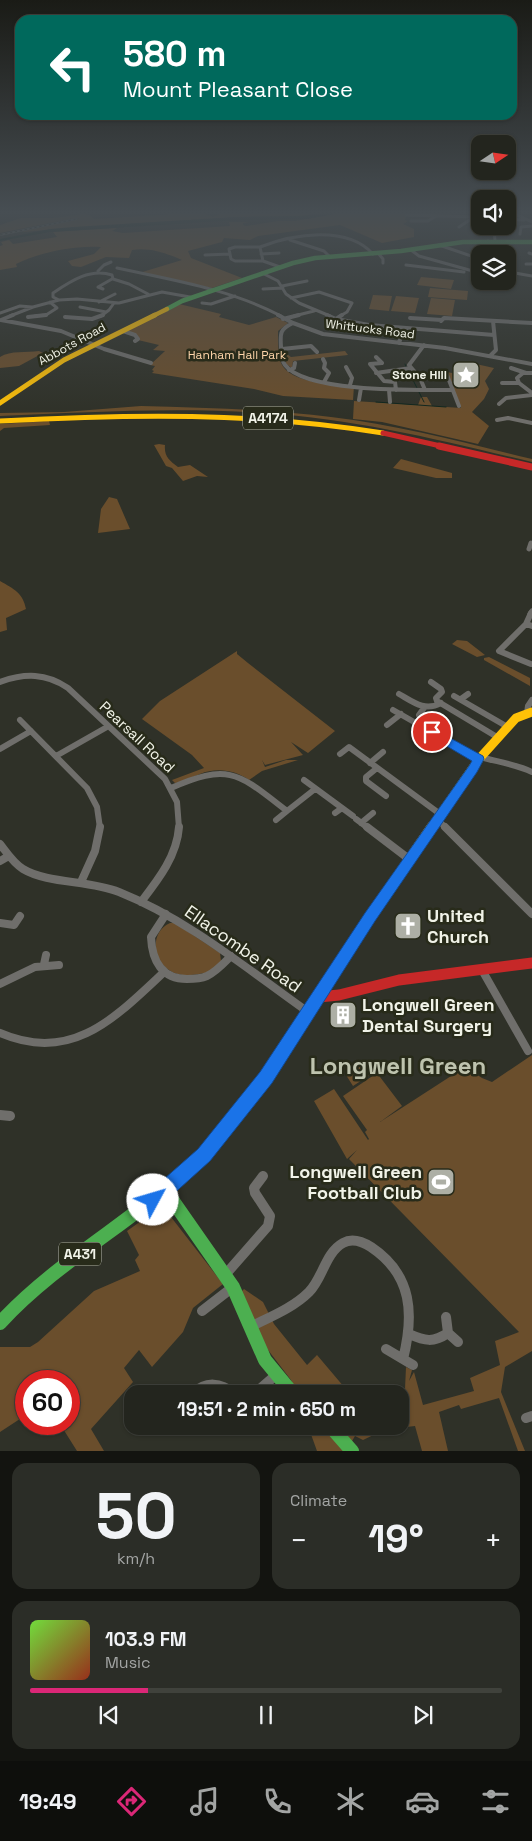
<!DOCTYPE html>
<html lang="en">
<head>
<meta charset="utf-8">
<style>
	body { margin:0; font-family:"Space Grotesk",sans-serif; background:#2b2d27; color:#f1f3f6; height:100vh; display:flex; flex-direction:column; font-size:19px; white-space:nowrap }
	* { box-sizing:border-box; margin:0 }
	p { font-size:16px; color:#a3a5a4 }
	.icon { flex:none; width:28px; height:28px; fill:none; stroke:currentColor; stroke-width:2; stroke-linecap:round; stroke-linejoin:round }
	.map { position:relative; height:1451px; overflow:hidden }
	.side { display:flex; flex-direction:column; gap:12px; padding:12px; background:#131410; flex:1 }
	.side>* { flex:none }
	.guide { position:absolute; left:15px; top:15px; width:502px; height:105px; border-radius:15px; box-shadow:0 1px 4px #0004,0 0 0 1px #40423c; background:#00695c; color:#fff; overflow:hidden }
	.needle { width:32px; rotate:77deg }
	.fabs { position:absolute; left:471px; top:135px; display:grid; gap:10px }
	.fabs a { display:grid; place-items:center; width:45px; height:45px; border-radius:10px; background:#23251e; box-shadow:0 1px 4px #0004,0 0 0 1px #40423c; font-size:25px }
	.speed { position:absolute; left:15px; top:1370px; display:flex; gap:10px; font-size:25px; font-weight:700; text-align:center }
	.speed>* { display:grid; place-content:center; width:65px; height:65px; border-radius:50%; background:#23251e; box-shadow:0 1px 4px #0004,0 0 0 1px #40423c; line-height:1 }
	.speed .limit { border:8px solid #d22; background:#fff; color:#111 }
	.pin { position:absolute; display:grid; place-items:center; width:42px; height:42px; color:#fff; margin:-21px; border:2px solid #fff; border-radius:50%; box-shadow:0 1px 5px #0007 }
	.me { position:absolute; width:55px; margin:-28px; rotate:51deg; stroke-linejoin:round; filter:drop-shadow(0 0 4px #0008) }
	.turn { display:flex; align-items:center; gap:18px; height:105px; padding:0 25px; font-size:22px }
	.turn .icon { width:65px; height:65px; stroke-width:2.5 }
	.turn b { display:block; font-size:35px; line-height:42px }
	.big { font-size:38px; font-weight:600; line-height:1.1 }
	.side .card { flex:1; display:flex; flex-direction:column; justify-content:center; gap:8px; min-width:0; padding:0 18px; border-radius:15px; background:#2b2d27 }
	.side .dial { align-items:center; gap:0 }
	.dial b { font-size:65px; line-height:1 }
	.song { display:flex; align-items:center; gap:15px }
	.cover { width:60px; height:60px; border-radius:8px; background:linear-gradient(135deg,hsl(100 70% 55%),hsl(10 70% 35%)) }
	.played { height:5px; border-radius:2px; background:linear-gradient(90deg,#db2777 25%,#40423c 25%) }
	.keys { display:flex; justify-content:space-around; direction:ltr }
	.heat { display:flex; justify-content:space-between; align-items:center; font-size:28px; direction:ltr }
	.side .tiles { flex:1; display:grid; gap:12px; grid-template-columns:1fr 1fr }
	.card:last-child { grid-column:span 2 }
	.trip { position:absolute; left:124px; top:1385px; width:285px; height:50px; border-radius:15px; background:#23251e; box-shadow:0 1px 4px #0004,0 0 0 1px #40423c; font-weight:600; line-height:50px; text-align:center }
	.dock { display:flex; height:80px; justify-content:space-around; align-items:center; background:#0e0f0c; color:#a3a5a4 }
	.dock .icon { width:35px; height:35px }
	.dock .selected { color:#db2777 }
	.dock b { font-size:22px; color:#f1f3f6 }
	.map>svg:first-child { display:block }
	.green { fill:#6a4e2c }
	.water { fill:#0e251c }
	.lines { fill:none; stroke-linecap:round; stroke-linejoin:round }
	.stream { stroke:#0e251c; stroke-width:1 }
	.street-far5 { stroke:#6f6e6b; stroke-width:3 }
	.street-far4 { stroke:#6f6e6b; stroke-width:4 }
	.street-far3 { stroke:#6f6e6b; stroke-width:5 }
	.street-far2 { stroke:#6f6e6b; stroke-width:6 }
	.street-far1 { stroke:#6f6e6b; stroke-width:8 }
	.street { stroke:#6f6e6b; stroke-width:10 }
	.fast-far1 { stroke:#4caf50; stroke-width:4.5 }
	.fast { stroke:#4caf50; stroke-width:14 }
	.slow-far3 { stroke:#ffc107; stroke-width:4.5 }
	.slow-far2 { stroke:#ffc107; stroke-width:5 }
	.slow-far1 { stroke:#ffc107; stroke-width:9 }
	.slow { stroke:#ffc107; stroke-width:11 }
	.jam-far3 { stroke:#c62828; stroke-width:5 }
	.jam-far2 { stroke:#c62828; stroke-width:7 }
	.jam-far1 { stroke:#c62828; stroke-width:11 }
	.jam { stroke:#c62828; stroke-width:14 }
	.rail-casing { stroke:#696964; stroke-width:2 }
	.rail { stroke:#282b1a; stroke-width:1; stroke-dasharray:2.5; stroke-linecap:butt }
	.route { fill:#1a73e8; stroke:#114b97 }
	.labels { text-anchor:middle; stroke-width:5; stroke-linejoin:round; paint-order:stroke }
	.far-street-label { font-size:12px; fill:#f1f3e8; stroke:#282b1a }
	.far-park-label { font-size:12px; fill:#fed5aa; stroke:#282b1a }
	.far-poi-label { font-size:12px; font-weight:bold; fill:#f1f3e8; stroke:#282b1a; text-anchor:end }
	.shield { fill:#282b1a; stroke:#b5b7aa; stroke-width:1 }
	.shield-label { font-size:14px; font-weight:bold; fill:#f1f3e8 }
	.street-label { font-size:15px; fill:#f1f3e8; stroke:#282b1a }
	.near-poi-label { font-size:18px; font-weight:bold; fill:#f1f3e8; stroke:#282b1a; text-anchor:start }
	.near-street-label { font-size:18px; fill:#f1f3e8; stroke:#282b1a }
	.near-district-label { font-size:24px; font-weight:bold; fill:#bec3ae; stroke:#282b1a }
</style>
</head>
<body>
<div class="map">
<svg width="532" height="1451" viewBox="0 0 532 1451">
	<rect width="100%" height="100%" fill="#2f3128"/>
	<path class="green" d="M 191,213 L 202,213 L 213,217 L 222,213 L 325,213 L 300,216 L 259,216 L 156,222 L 20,232 L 79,219 L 75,218 L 0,233 L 0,225 L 21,218 L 54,218 L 83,214 L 89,215 L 94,219 Z
		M 340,213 L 407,213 L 405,220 L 408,221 L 403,224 L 414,229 L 414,237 L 382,243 L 340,225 L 258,236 L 250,240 L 224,238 L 222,242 L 188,251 L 191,258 L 242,278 L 212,288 L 139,273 L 182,260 C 166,253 149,247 132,250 L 129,258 L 106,257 L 81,267 L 72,266 L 68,261 L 94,254 L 101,247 C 75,245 40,252 16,264 L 17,267 L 0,270 L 0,246 L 3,245 L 1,242 L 9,240 L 13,244 L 57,237 L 53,232 L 117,228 L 112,231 L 123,233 L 230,226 L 229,222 L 249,222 L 243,223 L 243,225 L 246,226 L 278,221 L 295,221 Z
		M 421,277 L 454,280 L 451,289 L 417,285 Z
		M 430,288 L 468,291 L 467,300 L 428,297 Z
		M 373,295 L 392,296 L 389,311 L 369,309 Z
		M 396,296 L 419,298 L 415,313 L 391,311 Z
		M 431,298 L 455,300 L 452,316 L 427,314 Z
		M 179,304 L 221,314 L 219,317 L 249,325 L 276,317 L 288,323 L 278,331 C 278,341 278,354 281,363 C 290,384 335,384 354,386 L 353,400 L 283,396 L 254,389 L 152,373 L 154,371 L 152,370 L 155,366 L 150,365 L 165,351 L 153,350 L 159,345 L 138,340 L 137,337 L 125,331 L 159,316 Z
		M 39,351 L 43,353 L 19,366 L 0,368 L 0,357 C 11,350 26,353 39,351 Z
		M 345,351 L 348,355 L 293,361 L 292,368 L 286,364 L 284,352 L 291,357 Z
		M 467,362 L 494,368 L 485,381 L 489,389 L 484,399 L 472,412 L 489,426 L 478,444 L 382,422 L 353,419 L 354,401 L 418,405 L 421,397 L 427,397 L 432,406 L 461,408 L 447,372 L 457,374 Z
		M 141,406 C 204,408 268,409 331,417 C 399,425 465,443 532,459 L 532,462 C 444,441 356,419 265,413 C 176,407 88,412 0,416 L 0,413 L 64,412 Z
		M 49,421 L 50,425 L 4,428 L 0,431 L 0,424 Z
		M 159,444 L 165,445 C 164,456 169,460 178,467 L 190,465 L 208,477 L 197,476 L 183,481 L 172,468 L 166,466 L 154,445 Z
		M 401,459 L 452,473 L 452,478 L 436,478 L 393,468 Z
		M 109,497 L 117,499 L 130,529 L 98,533 L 101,509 Z
		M 0,581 C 14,589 23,593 26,609 L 6,618 L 7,630 L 0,632 Z
		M 457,640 L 467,641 L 485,655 L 477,657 L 452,644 Z
		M 237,651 L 237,654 L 248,663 L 335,731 L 308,753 L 291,742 L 303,755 L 265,765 L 262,760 L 265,767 L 286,760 L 298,760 L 262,771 L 249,780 C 236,770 216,767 200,774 C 192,777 184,782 175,783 L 172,780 L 204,768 L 192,755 L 142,719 L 160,701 Z
		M 489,657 L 530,678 L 530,686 L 484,660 L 484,658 Z
		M 170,923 L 175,923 L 220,953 L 221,961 C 218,964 214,969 210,971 C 207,973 202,973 199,974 C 189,976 177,976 169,970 C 151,959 151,931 170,923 Z
		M 532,1055 L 532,1351 L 505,1367 L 501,1392 L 525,1451 L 518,1451 L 499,1398 L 461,1409 L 459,1405 L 439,1412 L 448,1451 L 422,1451 L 415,1426 L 390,1429 L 389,1426 L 400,1426 L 400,1398 L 405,1389 L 406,1367 L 412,1370 L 409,1381 L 414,1372 L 423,1405 L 474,1391 L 470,1378 L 500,1365 L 495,1341 L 519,1332 L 349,1159 L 357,1150 L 347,1159 L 314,1101 L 334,1089 L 368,1140 L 369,1139 L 365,1132 L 367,1130 L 343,1096 L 377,1073 L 402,1106 L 380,1122 L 465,1067 L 482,1078 L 492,1082 Z
		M 366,1063 L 373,1073 L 353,1086 L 346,1075 Z
		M 160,1213 L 171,1217 L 223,1284 L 193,1308 L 183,1332 L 152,1367 L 139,1350 L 124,1368 L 133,1382 L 91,1429 L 104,1451 L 77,1451 L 60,1424 L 69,1424 L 69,1381 L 26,1381 L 26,1415 L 0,1432 L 0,1347 L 30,1347 L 38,1342 L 94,1291 L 140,1271 L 135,1260 L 139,1255 L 127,1231 L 148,1216 Z
		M 244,1289 L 263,1302 L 274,1324 L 307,1365 L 317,1355 L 350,1394 L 296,1394 L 291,1380 L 265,1346 L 241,1292 Z
		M 308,1426 L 381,1426 L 386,1429 L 363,1440 L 355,1436 L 346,1451 L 317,1451 Z"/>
	<path class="water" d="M 325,213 L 339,213 L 307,219 L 239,220 L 50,232 L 0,241 L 0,239 L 50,229 L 73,227 L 235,217 L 300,216 Z"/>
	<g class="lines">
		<path class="stream" d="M 405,364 L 406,367
			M 408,369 L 412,378
			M 413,380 L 417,388
			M 419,392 L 424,402
			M 376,402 L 446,407"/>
		<path class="street-far5" d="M 513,213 L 532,222
			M 406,215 L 480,217
			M 508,219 L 524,220
			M 411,221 L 428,221 L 436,216
			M 494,226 L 495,241
			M 459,227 L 471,219 L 471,217
			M 520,234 L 521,227 L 532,226
			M 290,240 L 324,251 L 330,257
			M 488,241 L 497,254
			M 439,245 L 480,259
			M 260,247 L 235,247 L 229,249 L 231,259 L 235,261 L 263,261
			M 411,250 L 419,256 L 480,273
			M 378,253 L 383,259 L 383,263
			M 529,253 L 532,254
			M 261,254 L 279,253
			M 205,255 L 230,254
			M 526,264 L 532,264
			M 406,265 L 464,272
			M 280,267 L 263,261 L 260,247 C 293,234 347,225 373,254
			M 117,268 C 172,280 230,289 281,316
			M 98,271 L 104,265 L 111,262
			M 262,273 L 278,281 L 286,294 L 299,303 L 330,316
			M 509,284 L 508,276 L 515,273 L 532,276
			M 282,286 L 307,281
			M 103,289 L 98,287 L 112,279
			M 263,289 L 283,288
			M 291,298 L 319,292 L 352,303 L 347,312 L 340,316
			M 59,300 L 53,297 L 53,293 C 71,281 90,268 112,275 L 113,279 L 129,284 L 148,294
			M 99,302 L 115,294
			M 202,303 L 211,304 L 235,296
			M 80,307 L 106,312
			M 0,313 L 20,306 L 32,307
			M 10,316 L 33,307 L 59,300 L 77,299 L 119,303 L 162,292 L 190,297
			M 35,316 L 46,315 L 57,308 L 50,302
			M 101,316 L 109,310 L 114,303
			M 294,316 L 314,311"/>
		<path class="street-far4" d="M 278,315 L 293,323 L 323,334 L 445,348 L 532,364
			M 327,315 L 336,319 L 369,325 L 494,335
			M 28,317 L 46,315
			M 65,317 L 92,319 L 103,315
			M 410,318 L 442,320
			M 283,319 L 299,315
			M 336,319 L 342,315
			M 1,320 L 13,315
			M 1,320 L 61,331 L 104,349 L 151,363
			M 441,321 L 444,318 L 532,323
			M 293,323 C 280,329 280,333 281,347 C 281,353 281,360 285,365 C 306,393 419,390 453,390
			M 123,331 L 135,335 L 138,339 L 135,341
			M 399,343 L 404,328
			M 424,345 L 409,365 L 420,378 L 425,390
			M 282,349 L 311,346 L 317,352
			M 490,356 L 496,350 L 493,321
			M 376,357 L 382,363 L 370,364 L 384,381 L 395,382 L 396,390
			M 323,359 L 325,363 L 324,368 L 329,373 L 324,382
			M 346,367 L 352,378 L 350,385
			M 511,368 L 526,373
			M 289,370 L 294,368 L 295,363
			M 376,373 L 411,368
			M 532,373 L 523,373 L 517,378 L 519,383 L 532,393
			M 447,375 L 459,406
			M 502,383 L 519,383
			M 389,390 L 390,402
			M 359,400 L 361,388
			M 499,404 L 506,398 L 532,395
			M 497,420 L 508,418 L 532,423"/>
		<path class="street-far3" d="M 529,549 L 531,543
			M 530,614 L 532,611"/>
		<path class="street-far2" d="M 531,613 L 526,624 L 532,626
			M 526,624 L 499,651 L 531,664
			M 0,682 C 25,673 46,673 68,688 L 165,779 L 177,802 L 179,828
			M 431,682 L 441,689 L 442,692 L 436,698 L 437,701 L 497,737
			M 399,694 C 413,702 425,712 441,703
			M 454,696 L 506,726
			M 461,699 L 468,694
			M 393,710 L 479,759
			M 527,713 L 528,706 L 532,700
			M 419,715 L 424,708
			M 20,720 L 87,788 L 97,807 L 100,828
			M 387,725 L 401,714
			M 0,749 L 31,731
			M 340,754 L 349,747 L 440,814
			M 56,756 L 107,727
			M 480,757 C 498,762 516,764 532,772
			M 370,763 L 383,752
			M 377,768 L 366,777 L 366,781 L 386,796
			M 304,780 L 353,816
			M 171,788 C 230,762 239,774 287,811 L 315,789
			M 335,813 L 342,808
			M 356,819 L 368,828
			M 437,819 L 446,828
			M 276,820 L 287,811
			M 361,823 L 373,813"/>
		<path class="street-far1" d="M 367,827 L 409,859
			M 445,827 L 532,914
			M 0,844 C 7,853 13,863 23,869 C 48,884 89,880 119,892 C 189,920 247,969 308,1012
			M 0,861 L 7,857
			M 81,882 L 95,851 L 100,827
			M 141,902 C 158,880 177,856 179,827
			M 166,914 L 151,937 C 152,961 162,979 187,979 C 194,979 200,979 207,976 C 216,972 224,963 231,956
			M 0,923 L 14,925 L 20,916
			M 44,964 L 46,955
			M 482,970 L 528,1051
			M 0,984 L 35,967 L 59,965
			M 0,1033 C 71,1064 115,1018 163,973"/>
		<path class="street" d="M 0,1115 L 10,1116
			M 225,1275 L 268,1226 L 270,1216 L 255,1193 L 254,1188 L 263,1176
			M 202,1311 L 233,1287
			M 446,1317 L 448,1333 L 458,1342
			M 250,1327 C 270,1317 293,1308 309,1292 C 323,1278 325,1253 343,1243 C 352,1238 363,1242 371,1247 C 413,1275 414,1315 403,1359
			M 409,1334 C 425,1341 433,1343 448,1333
			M 386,1349 L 413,1365
			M 192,1394 C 207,1380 220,1383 236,1394
			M 254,1394 L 276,1375
			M 526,1418 L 532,1416"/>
		<path class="fast-far1" d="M 167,309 L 182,301 L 293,263 L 315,258 L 401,251 L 463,242 L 532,242"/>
		<path class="fast" d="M 166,1191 L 233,1287 L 265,1360 L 293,1394
			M 0,1323 C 55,1263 129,1224 189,1169
			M 330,1426 L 352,1451"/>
		<path class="slow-far3" d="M 153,316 L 167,309"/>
		<path class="slow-far2" d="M 0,403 L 64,360 L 155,315
			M 0,421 C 131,414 253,412 383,433"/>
		<path class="slow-far1" d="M 431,828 L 479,759 L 516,718 L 532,712"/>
		<path class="slow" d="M 383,898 L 432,827"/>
		<path class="jam-far3" d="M 383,433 L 445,447"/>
		<path class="jam-far2" d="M 439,446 L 532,467"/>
		<path class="jam-far1" d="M 319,997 L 339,995 L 399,980 L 532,963
			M 246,1102 L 266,1077 L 383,898"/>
		<path class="jam" d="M 189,1169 L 204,1155 L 247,1101"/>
		<defs>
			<path id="rail" d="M 0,235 L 76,219"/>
		</defs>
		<use href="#rail" class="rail-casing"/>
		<use href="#rail" class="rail"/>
	</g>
	<linearGradient id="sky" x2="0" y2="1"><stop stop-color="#1a1b16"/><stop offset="0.51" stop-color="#474e53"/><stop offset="1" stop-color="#474e53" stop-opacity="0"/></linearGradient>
	<rect width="532" height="416" fill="url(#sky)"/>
	<path class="route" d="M 432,728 L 483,756 L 484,759 L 477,772 L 375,921 L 272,1083 L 210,1161 L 159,1207 L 153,1209 L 147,1207 L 144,1200 L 147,1194 L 198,1149 L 260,1072 L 365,913 L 469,766 L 472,761 L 428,735 L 426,732 L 428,729 Z"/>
	<defs>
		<symbol id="sight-square" viewBox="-11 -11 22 22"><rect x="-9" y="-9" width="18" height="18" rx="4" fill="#adafa5" stroke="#282b1a"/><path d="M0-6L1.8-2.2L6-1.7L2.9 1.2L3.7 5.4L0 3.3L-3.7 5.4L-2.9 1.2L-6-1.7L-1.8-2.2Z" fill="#fff"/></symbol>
		<symbol id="church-square" viewBox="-11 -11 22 22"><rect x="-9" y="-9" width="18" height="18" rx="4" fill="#adafa5" stroke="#282b1a"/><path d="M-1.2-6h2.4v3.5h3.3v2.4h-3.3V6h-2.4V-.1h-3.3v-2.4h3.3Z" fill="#fff"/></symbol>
		<symbol id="building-square" viewBox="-11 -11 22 22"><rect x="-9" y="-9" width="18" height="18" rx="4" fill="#adafa5" stroke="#282b1a"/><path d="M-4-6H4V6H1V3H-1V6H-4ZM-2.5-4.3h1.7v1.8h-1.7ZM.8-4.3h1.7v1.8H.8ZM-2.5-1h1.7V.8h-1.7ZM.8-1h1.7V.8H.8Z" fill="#fff"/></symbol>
		<symbol id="stadium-square" viewBox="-11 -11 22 22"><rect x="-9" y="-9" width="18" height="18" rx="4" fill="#adafa5" stroke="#282b1a"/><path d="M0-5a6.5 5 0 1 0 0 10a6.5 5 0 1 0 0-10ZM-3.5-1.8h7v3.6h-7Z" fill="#fff"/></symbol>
	</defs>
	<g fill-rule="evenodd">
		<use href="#sight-square" x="450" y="359" width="32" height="32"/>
		<use href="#church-square" x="392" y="910" width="32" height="32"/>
		<use href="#building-square" x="327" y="999" width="32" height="32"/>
		<use href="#stadium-square" x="425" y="1166" width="32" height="32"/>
	</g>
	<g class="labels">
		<g class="far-street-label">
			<text transform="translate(370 329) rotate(7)" y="4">Whittucks Road</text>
			<text transform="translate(72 344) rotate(-29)" y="4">Abbots Road</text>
		</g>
		<g class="far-park-label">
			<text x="237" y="359">Hanham Hall Park</text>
		</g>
		<g class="far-poi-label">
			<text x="447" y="379">Stone Hill</text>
		</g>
		<g class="shield">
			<rect x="243" y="406.5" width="50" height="23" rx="4"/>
			<rect x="59" y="1242.5" width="42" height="23" rx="4"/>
		</g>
		<g class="shield-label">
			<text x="268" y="423">A4174</text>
			<text x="80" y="1259">A431</text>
		</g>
		<g class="street-label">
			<text transform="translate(137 737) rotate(43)" y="5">Pearsall Road</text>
		</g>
		<g class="near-poi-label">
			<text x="427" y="922">United<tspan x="427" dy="21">Church</tspan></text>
			<text x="362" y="1011">Longwell Green<tspan x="362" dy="21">Dental Surgery</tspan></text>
			<text x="422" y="1178" text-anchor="end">Longwell Green<tspan x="422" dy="21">Football Club</tspan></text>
		</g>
		<g class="near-street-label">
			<text transform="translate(243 949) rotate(35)" y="6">Ellacombe Road</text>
		</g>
		<g class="near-district-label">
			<text x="398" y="1074">Longwell Green</text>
		</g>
	</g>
</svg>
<div class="fabs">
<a><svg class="needle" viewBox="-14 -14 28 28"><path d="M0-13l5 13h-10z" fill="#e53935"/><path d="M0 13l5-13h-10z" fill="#a3a5a4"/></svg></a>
<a><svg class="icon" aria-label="sound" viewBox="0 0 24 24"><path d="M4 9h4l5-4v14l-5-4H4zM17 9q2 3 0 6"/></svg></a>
<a><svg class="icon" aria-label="layers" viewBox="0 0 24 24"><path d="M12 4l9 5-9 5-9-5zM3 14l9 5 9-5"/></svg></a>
</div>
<div class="speed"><div class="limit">60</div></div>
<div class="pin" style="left:432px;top:732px;background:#d93025"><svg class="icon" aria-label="arrive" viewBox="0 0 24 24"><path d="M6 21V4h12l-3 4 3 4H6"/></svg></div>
<svg class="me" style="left:153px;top:1200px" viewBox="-20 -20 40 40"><circle r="19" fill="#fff"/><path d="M0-13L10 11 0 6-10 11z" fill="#1a73e8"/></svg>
<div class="trip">19:51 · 2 min · 650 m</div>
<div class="guide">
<div class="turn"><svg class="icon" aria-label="left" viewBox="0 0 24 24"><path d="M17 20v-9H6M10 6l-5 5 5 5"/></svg><div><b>580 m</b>Mount Pleasant Close</div></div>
</div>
</div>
<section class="side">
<div class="tiles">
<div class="card dial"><b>50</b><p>km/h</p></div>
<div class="card"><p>Climate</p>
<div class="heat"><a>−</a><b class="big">19°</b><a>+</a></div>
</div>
<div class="card">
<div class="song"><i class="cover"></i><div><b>103.9 FM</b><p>Music</p></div></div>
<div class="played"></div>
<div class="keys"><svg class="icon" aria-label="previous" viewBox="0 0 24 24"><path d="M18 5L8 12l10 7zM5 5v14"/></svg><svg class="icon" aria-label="pause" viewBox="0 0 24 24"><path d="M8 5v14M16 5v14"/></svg><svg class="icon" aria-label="next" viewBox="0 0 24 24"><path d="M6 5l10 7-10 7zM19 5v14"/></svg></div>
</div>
</div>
</section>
<nav class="dock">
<b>19:49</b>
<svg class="icon selected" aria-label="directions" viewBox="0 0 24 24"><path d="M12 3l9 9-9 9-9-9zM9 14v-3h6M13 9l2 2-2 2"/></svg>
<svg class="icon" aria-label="music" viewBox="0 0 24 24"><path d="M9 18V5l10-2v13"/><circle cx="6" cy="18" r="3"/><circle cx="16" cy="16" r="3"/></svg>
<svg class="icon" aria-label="phone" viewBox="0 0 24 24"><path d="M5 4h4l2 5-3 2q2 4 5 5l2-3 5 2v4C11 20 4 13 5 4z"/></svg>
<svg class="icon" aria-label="climate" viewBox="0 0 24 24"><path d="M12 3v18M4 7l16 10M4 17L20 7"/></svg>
<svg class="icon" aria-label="car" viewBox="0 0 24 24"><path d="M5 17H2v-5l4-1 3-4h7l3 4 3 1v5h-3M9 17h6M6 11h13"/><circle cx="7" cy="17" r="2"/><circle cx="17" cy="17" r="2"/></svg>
<svg class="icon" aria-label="filters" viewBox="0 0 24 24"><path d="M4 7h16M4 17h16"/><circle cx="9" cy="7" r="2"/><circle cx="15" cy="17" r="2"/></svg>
</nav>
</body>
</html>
